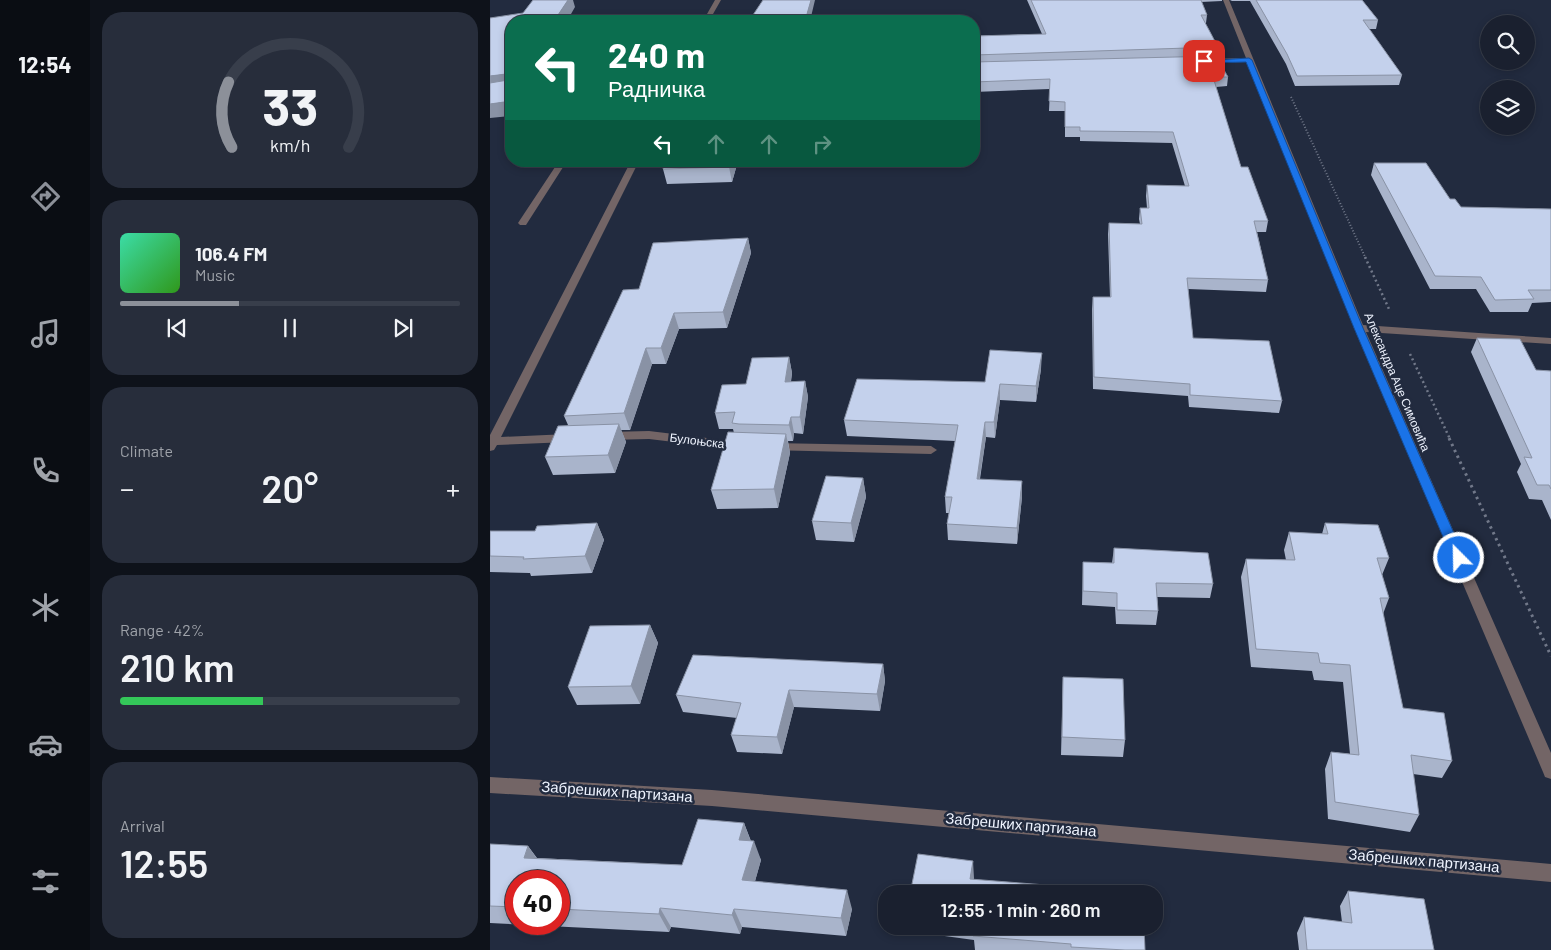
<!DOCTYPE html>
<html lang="en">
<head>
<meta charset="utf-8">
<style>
	body { margin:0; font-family:Barlow,sans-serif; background:#272d3b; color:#f1f3f6; height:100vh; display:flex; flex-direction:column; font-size:19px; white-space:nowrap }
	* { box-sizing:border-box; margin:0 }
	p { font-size:16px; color:#9fa3aa }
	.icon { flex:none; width:28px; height:28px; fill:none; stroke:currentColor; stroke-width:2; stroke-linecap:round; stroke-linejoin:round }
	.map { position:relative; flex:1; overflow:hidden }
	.details { display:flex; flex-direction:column; gap:12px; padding:12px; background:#0e121a; width:400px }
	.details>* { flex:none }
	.hud { position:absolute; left:15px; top:15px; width:475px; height:152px; border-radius:20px; box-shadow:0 2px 8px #0003,0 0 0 1px #383e4b; background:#0b6e4f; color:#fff; overflow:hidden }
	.tools { position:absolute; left:990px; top:15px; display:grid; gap:10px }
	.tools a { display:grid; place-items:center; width:55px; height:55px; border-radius:50%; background:#1a202f; box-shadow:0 2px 8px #0003,0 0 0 1px #383e4b; font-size:25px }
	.speed { position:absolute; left:15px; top:870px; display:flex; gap:10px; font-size:25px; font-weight:700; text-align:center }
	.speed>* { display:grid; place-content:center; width:65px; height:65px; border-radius:50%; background:#1a202f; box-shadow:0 2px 8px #0003,0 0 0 1px #383e4b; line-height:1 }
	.speed .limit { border:8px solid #d22; background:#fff; color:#111 }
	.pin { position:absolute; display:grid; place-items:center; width:42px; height:42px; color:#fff; margin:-21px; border-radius:10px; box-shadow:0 2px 8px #0006 }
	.me { position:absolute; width:55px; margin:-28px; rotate:337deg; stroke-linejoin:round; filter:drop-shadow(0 0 4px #0008) }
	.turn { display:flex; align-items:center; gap:18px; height:105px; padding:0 20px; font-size:22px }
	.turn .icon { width:65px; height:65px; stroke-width:2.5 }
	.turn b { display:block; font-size:35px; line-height:42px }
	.lanes { display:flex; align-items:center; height:48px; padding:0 20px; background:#0003; justify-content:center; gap:25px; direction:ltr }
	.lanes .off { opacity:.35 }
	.big { font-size:38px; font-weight:600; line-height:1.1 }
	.details .tile { flex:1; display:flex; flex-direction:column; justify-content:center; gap:8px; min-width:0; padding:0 18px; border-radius:20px; background:#272d3b }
	.details .dial { align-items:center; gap:0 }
	.dial svg { height:130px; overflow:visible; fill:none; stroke:#383e4b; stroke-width:7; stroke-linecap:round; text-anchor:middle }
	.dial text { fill:#f1f3f6; stroke:none }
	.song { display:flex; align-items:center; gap:15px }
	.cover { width:60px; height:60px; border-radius:8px; background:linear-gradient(135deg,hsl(160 70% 55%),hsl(110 70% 35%)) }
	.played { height:5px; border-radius:2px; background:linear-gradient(90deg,#8c9099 35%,#383e4b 35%) }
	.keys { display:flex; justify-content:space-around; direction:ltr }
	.heat { display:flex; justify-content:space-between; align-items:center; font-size:28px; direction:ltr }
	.charge { height:8px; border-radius:4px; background:linear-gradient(90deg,#34c759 42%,#383e4b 0) }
	.trip { position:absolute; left:388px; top:885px; width:285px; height:50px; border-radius:20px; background:#1a202f; box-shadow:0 2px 8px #0003,0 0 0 1px #383e4b; font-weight:600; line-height:50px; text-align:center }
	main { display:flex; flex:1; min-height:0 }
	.menu { display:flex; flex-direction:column; width:90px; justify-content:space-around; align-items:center; background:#0a0d13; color:#9fa3aa }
	.menu .icon { width:35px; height:35px }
	.menu .on { color:#8c9099 }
	.menu b { font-size:22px; color:#f1f3f6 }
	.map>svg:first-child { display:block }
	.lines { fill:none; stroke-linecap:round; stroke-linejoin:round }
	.path-far2 { stroke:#717889; stroke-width:2; stroke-dasharray:1 2; stroke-linecap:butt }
	.path-far1 { stroke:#717889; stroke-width:2.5; stroke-dasharray:2 3; stroke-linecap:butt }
	.path { stroke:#717889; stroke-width:3; stroke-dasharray:2.5 4; stroke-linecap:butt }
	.minor { fill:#736566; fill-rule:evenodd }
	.wall { fill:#a9b4cb; fill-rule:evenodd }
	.shaded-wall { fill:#8992a5 }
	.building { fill:#c4d1ec; stroke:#8992a5 }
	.route { fill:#1a73e8; stroke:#114b97 }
	.labels { text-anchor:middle; stroke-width:5; stroke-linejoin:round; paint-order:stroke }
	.street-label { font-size:12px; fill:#eef3fe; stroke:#222b3f }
	.near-street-label { font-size:15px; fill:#eef3fe; stroke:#222b3f }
</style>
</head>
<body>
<main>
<nav class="menu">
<b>12:54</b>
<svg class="icon on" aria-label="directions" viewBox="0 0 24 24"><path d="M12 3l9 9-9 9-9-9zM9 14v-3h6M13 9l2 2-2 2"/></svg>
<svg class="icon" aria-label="music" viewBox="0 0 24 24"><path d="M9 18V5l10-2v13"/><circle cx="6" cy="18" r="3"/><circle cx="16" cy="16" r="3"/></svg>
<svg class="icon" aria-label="phone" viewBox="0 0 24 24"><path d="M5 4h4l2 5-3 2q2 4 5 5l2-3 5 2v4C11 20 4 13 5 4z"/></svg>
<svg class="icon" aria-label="climate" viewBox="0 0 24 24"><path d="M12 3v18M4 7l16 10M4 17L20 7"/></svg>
<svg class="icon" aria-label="car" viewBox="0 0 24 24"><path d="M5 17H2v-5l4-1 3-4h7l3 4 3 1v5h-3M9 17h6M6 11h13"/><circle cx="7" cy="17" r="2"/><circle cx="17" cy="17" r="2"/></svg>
<svg class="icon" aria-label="filters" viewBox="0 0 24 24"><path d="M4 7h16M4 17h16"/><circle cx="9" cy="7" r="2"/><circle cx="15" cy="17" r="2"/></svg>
</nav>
<section class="details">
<div class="tile dial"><svg viewBox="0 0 100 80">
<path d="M14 69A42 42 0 1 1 86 69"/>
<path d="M14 69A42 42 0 0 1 12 29" stroke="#8c9099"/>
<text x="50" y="56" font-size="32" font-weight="700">33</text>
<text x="50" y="72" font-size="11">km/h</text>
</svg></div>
<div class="tile">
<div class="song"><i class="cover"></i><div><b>106.4 FM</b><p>Music</p></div></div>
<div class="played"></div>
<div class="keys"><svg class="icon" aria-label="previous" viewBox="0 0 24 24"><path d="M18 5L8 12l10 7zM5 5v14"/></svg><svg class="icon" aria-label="pause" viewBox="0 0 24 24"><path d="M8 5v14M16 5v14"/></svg><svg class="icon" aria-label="next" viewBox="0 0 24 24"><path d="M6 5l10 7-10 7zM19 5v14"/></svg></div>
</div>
<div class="tile"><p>Climate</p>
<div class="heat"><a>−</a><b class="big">20°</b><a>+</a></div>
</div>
<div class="tile"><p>Range · 42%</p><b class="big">210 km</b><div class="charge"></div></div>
<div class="tile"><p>Arrival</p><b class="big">12:55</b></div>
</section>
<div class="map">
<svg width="1061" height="950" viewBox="0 0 1061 950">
	<rect width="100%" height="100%" fill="#222b3f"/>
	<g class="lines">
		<path class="path-far2" d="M 801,97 L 876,259"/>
		<path class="path-far1" d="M 875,257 L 899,309
			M 920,354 L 960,439"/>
		<path class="path" d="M 959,438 L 1061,656"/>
		<path class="minor" d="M 225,0 L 231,0 L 219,21 L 213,21 Z
			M 733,0 L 739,0 L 873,325 L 1061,338 L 1061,344 L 876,332 L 1061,753 L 1061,779 L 1055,777 L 1053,772 L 864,328 L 758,62 L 711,63 L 708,61 L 711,59 L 756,58 Z
			M 69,161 L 77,161 L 36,225 L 30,225 L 28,223 Z
			M 141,161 L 149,161 L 11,437 L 78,434 L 84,438 L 78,442 L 7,445 L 4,450 L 0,451 L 0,435 Z
			M 159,431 L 250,442 L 256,446 L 250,450 L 159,439 L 118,440 L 112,436 L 118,432 Z
			M 282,443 L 441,446 L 447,450 L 441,454 L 278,450 L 276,447 L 278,444 Z
			M 0,777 L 222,790 L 1061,864 L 1061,882 L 222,806 L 0,793 Z"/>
	</g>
	<path class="wall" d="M 537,0 L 732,0 L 732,1 L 711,2 L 717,15 L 716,23 L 715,23 L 728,47 L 726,56 L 738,77 L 737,86 L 726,87 L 751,167 L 778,221 L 776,232 L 767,232 L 778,280 L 776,292 L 698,289 L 703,338 L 792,401 L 789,413 L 699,407 L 698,396 L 603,389 L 602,309 L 603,297 L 620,297 L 618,234 L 619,223 L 650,224 L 649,219 L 650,208 L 657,208 L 656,196 L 657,185 L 695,186 L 682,143 L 590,141 L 590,137 L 575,137 L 575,111 L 559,111 L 560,89 L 484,92 L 484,36 L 552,34 Z
		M 740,0 L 872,0 L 888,20 L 886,29 L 879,29 L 912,75 L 909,85 L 805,86 L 796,64 L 760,1 L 742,1 Z
		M 248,161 L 242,182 L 177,184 L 173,169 Z
		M 884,163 L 971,207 L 1061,209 L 1061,302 L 1042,303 L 1038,312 L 1000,312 L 986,289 L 940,289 L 881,175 Z
		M 258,238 L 261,253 L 237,328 L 189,329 L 176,364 L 162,364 L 140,430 L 131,430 L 136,442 L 125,473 L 63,475 L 55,457 L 78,425 L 74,416 L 149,289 Z
		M 987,338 L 1046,370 L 1061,371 L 1061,520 L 1052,500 L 1039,499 L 1027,472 L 1031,464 L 981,352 Z
		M 299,357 L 302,373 L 301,382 L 315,381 L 318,397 L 313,434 L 304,433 L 303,441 L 298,441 L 300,453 L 288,508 L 227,509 L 221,490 L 244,433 L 243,429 L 229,429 L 225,413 L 256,384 Z
		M 551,369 L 546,402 L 510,400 L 505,438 L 496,437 L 490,479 L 532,497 L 527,544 L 458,540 L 457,524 L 459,513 L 456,513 L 455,497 L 465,441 L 357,436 L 354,420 Z
		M 373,478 L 376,497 L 364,542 L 326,540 L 322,521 Z
		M 107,523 L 114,540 L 102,573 L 41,576 L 40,573 L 0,572 L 0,531 L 45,531 Z
		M 835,523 L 899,558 L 892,575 L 899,598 L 893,614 L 913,708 L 962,761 L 952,778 L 923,774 L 929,815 L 920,832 L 838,819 L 835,769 L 841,752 L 860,754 L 853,682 L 824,680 L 822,671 L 761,667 L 751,577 L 756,559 L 796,560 L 794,550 L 799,532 L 832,534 Z
		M 624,548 L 723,584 L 720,598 L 667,597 L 668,611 L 666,625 L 626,624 L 625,607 L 592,605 L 593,562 L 622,563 Z
		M 160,625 L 168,643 L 150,704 L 87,705 L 78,687 Z
		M 393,664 L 395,681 L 390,711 L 304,707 L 292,754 L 247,752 L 241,735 L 247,718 L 193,712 L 186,695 Z
		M 573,677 L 635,740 L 633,757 L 571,755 Z
		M 254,823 L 261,841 L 271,860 L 265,881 L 362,909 L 356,936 L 252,927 L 250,934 L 181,927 L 179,932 L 0,923 L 0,844 L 38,846 L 47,858 L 192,865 ZM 26,881 L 69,881 L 69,924 L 26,924 Z
		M 858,891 L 944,950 L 809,950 L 807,933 L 814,917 L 852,922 L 850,906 Z
		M 418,926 L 654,926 L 655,950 L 485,950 L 484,940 L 418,931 Z"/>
	<path class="shaded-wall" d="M 78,0 L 83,0 L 85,7 L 77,21 L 64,21 Z
		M 321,0 L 325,0 L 320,21 L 315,21 Z
		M 16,74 L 21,88 L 0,91 L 0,76 Z
		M 21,101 L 21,116 L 0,118 L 0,104 Z
		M 240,161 L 248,161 L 242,182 L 239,167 Z
		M 258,238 L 261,253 L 237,328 L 233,312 Z
		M 184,313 L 189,329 L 176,364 L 171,348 Z
		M 156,348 L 162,364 L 140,430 L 134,413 Z
		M 552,353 L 551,369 L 546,402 L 546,386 Z
		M 299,357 L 302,373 L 298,398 L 295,382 Z
		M 315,381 L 318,397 L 313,434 L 310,417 Z
		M 510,384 L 510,400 L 505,438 L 504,422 Z
		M 301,417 L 304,433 L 303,441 L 299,425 Z
		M 495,422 L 496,437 L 487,495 L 487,479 Z
		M 129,424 L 136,442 L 125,473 L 118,455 Z
		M 296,434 L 300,453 L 288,508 L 284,489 Z
		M 373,478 L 376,497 L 364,542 L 361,523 Z
		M 532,481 L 532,497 L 527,544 L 527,528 Z
		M 107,523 L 114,540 L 102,573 L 95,556 Z
		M 160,625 L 168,643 L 150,704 L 141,686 Z
		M 393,664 L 395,681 L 390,711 L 387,694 Z
		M 299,690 L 304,707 L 292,754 L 287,737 Z
		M 254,823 L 261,842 L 249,840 Z
		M 264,841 L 271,860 L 260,899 L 252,880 Z
		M 38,846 L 52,866 L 34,858 Z
		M 483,861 L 484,878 L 482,894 L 480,879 Z
		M 357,890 L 362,909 L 356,936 L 351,918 Z
		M 170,908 L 181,927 L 179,932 L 169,914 Z
		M 244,909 L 252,927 L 250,934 L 242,915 Z"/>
	<path class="building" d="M 43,0 L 78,0 L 64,21 L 21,21 L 21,101 L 0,104 L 0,83 L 18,80 L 16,74 L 0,76 L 0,18 L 33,13 Z
		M 273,0 L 321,0 L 315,21 L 259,21 Z
		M 541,0 L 711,0 L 717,15 L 711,15 L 728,47 L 484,55 L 484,36 L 556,34 Z
		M 766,0 L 872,0 L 888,20 L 873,20 L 912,75 L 807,76 L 797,54 Z
		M 726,56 L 738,77 L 723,77 L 751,167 L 758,167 L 778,221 L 764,221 L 778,280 L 697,278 L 703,338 L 779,341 L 792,401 L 700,395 L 700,384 L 604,377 L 603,297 L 621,297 L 619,223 L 652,224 L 650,208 L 659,208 L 657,185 L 699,186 L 683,132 L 590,131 L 590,127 L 575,127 L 575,102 L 559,101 L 560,79 L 484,82 L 484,62 Z
		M 176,161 L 240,161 L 239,167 L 173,169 Z
		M 884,163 L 936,163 L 960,199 L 965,199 L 971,207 L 1061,209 L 1061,290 L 1038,290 L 1044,299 L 1005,300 L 991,277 L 945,276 Z
		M 258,238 L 233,312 L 184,313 L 171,348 L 156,348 L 134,413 L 74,416 L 133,290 L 149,289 L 163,243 Z
		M 987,338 L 1030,339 L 1046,370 L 1061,371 L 1061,489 L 1059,485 L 1047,485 L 1034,457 L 1042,458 Z
		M 500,350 L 552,353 L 546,386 L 510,384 L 504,422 L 495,422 L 487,479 L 532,481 L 527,528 L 457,524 L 462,497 L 455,497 L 468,425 L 354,420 L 367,379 L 495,382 Z
		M 299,357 L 295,382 L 315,381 L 310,417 L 301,417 L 299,425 L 249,424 L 242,423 L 245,412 L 225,413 L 232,385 L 256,384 L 262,358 Z
		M 129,424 L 118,455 L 55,457 L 68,426 Z
		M 238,432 L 296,434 L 284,489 L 221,490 Z
		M 336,476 L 373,478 L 361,523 L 322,521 Z
		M 107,523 L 95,556 L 33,559 L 34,557 L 0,556 L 0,531 L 45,531 L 47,526 Z
		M 835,523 L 888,525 L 899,558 L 887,558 L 899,598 L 890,598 L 913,708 L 954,713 L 962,761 L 921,755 L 929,815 L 845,802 L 841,752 L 869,755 L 860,665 L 830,663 L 828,653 L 766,649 L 756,559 L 805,560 L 799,532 L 838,534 Z
		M 624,548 L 718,553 L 723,584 L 666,583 L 668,611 L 627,610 L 627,593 L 593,591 L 593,562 L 624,563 Z
		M 160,625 L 141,686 L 78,687 L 100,626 Z
		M 203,655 L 393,664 L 387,694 L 299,690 L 287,737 L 241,735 L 251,703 L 186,695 Z
		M 573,677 L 633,679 L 635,740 L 572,737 Z
		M 208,819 L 254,823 L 249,840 L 264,841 L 252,880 L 357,890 L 351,918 L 244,909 L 242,915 L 170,908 L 169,914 L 69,909 L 69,881 L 26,881 L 26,907 L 0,906 L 0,844 L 38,846 L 34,858 L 192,865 Z
		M 428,854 L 483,861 L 480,879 L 581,887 L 581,885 L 652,888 L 652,894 L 420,894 Z
		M 858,891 L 934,899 L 944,950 L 817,950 L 814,917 L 862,923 Z
		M 484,926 L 654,926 L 655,950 L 635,950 L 581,947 L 581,944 L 483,936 Z"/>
	<path class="route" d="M 759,58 L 762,60 L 873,328 L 975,558 L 973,562 L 969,563 L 962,558 L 864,328 L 756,62 L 714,63 L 710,61 Z"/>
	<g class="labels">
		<g class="street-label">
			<text transform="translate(907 382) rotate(67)" y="4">Александра Аце Симовића</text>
			<text transform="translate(207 441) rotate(7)" y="4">Булоњска</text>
		</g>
		<g class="near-street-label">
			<text transform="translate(127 792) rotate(4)" y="5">Забрешких партизана</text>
			<text transform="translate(531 825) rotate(5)" y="5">Забрешких партизана</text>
			<text transform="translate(934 861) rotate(5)" y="5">Забрешких партизана</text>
		</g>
	</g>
</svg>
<div class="tools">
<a><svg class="icon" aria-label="search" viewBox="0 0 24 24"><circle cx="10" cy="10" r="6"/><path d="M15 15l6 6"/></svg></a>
<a><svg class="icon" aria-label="layers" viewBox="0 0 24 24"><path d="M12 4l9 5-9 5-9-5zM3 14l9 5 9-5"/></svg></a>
</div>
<div class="speed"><div class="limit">40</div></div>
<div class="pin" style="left:714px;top:61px;background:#d93025"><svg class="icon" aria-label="arrive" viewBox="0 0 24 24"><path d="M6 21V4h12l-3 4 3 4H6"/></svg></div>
<svg class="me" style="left:969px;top:558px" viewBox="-20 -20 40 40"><circle r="17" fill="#1a73e8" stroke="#fff" stroke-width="3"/><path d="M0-11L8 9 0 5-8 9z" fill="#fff"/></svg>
<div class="trip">12:55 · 1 min · 260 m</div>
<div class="hud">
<div class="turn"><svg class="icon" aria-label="left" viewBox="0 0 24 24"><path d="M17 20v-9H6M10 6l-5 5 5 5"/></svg><div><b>240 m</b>Радничка</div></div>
<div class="lanes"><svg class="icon" aria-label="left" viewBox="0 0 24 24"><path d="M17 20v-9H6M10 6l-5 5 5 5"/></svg><svg class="icon off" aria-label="ahead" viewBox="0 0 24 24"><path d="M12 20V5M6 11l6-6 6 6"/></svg><svg class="icon off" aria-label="ahead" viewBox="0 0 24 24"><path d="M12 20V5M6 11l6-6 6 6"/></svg><svg class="icon off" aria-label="right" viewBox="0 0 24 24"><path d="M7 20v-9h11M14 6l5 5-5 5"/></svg></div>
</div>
</div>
</main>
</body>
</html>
